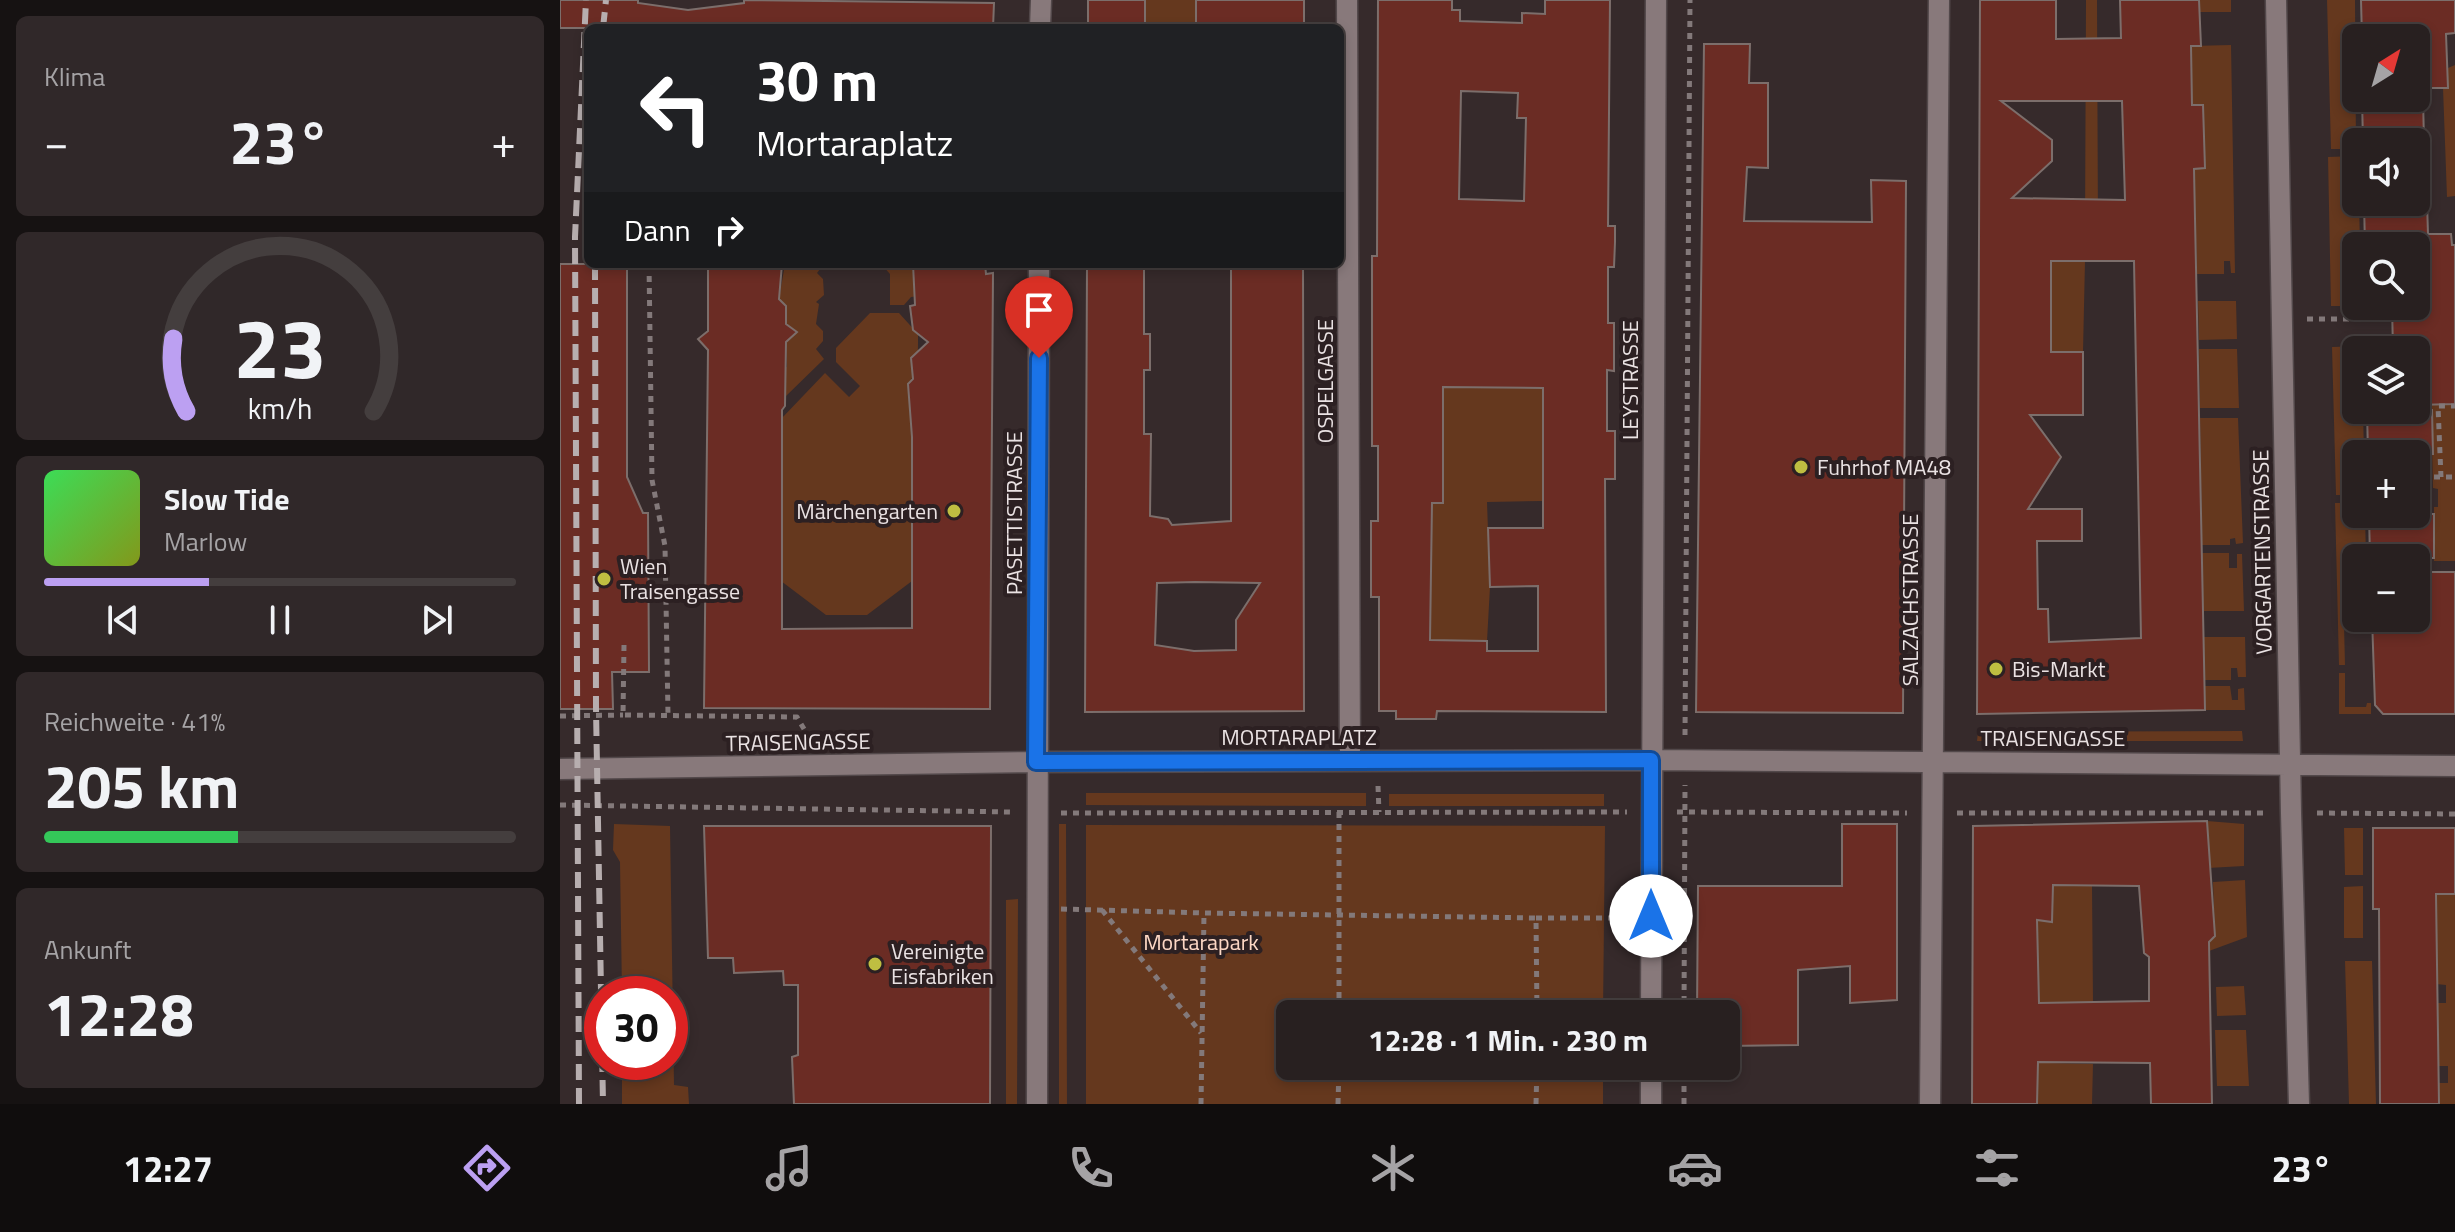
<!DOCTYPE html>
<html lang="de">
<head>
<meta charset="utf-8">
<style>
	body { margin:0; font-family:"Titillium Web",sans-serif; background:#302829; color:#f1f3f6; height:100vh; display:flex; flex-direction:column; font-size:30px; white-space:nowrap }
	* { box-sizing:border-box; margin:0 }
	p { font-size:26px; color:#a5a3a5 }
	.icon { flex:none; width:44px; height:44px; fill:none; stroke:currentColor; stroke-width:2; stroke-linecap:round; stroke-linejoin:round }
	.map { position:relative; flex:1; overflow:hidden }
	.panel { display:flex; flex-direction:column; gap:16px; padding:16px; background:#161212; width:560px }
	.panel>* { flex:none }
	.top-card { position:absolute; left:24px; top:24px; width:760px; height:244px; border-radius:12px; box-shadow:0 4px 12px #0003,0 0 0 2px #443e3e; background:#202124; color:#fff; overflow:hidden }
	.needle { width:52px; rotate:37deg }
	.controls { position:absolute; left:1782px; top:24px; display:grid; gap:16px }
	.controls a { display:grid; place-items:center; width:88px; height:88px; border-radius:12px; background:#282020; box-shadow:0 4px 12px #0003,0 0 0 2px #443e3e; font-size:40px }
	.speed { position:absolute; left:24px; top:976px; display:flex; gap:16px; font-size:40px; font-weight:700; text-align:center }
	.speed>* { display:grid; place-content:center; width:104px; height:104px; border-radius:50%; background:#282020; box-shadow:0 4px 12px #0003,0 0 0 2px #443e3e; line-height:1 }
	.speed .limit { border:12px solid #d22; background:#fff; color:#111 }
	.pin { position:absolute; display:grid; place-items:center; width:68px; height:68px; color:#fff; margin:-82px -34px; border-radius:50% 50% 50% 0; rotate:-45deg; box-shadow:0 0 8px #0007 }
	.pin .icon { rotate:45deg }
	.me { position:absolute; width:88px; margin:-44px; rotate:0deg; stroke-linejoin:round; filter:drop-shadow(0 0 6px #0008) }
	.turn { display:flex; align-items:center; gap:28px; height:168px; padding:0 40px; font-size:36px }
	.turn .icon { width:104px; height:104px; stroke-width:2.5 }
	.turn b { display:block; font-size:56px; line-height:68px }
	.then { display:flex; align-items:center; height:76px; padding:0 40px; background:#0003; gap:16px; font-size:30px }
	.big { font-size:60px; font-weight:700; line-height:1.1 }
	.panel .widget { flex:1; display:flex; flex-direction:column; justify-content:center; gap:12px; min-width:0; padding:0 28px; border-radius:12px; background:#302829 }
	.panel .dial { align-items:center; gap:0 }
	.dial svg { height:208px; overflow:visible; fill:none; stroke:#443e3e; stroke-width:7; stroke-linecap:round; text-anchor:middle }
	.dial text { fill:#f1f3f6; stroke:none }
	.song { display:flex; align-items:center; gap:24px }
	.cover { width:96px; height:96px; border-radius:12px; background:linear-gradient(135deg,hsl(130 70% 55%),hsl(70 70% 35%)) }
	.played { height:8px; border-radius:4px; background:linear-gradient(90deg,#bca0f2 35%,#443e3e 35%) }
	.keys { display:flex; justify-content:space-around; direction:ltr }
	.heat { display:flex; justify-content:space-between; align-items:center; font-size:44px; direction:ltr }
	.charge { height:12px; border-radius:6px; background:linear-gradient(90deg,#34c759 41%,#443e3e 0) }
	.trip { position:absolute; left:716px; top:1000px; width:464px; height:80px; border-radius:12px; background:#282020; box-shadow:0 4px 12px #0003,0 0 0 2px #443e3e; font-weight:700; line-height:80px; text-align:center }
	.tab-bar { display:flex; height:128px; justify-content:space-around; align-items:center; background:#100d0d; color:#a5a3a5 }
	.tab-bar .icon { width:56px; height:56px }
	.tab-bar .current { color:#bca0f2 }
	.tab-bar b { font-size:36px; color:#f1f3f6 }
	main { display:flex; flex:1; min-height:0 }
	.map>svg:first-child { display:block }
	.green { fill:#65381e }
	.building { fill:#6b2c24; stroke:#7c6e6b; stroke-width:2; fill-rule:evenodd }
	.lines { fill:none; stroke-linecap:round; stroke-linejoin:round }
	.minor-casing { stroke:#52484a; stroke-width:23 }
	.path { stroke:#83797a; stroke-width:5; stroke-dasharray:6 6; stroke-linecap:butt }
	.minor { stroke:#88797b; stroke-width:20 }
	.rail { stroke:#b7aeaf; stroke-width:6; stroke-dasharray:16 8; stroke-linecap:butt }
	.route-casing { stroke:#114b97; stroke-width:20 }
	.route { stroke:#1a73e8; stroke-width:14 }
	.poi-dot { fill:#bfbe41; stroke:#2c2022; stroke-width:3 }
	.labels { text-anchor:middle; stroke-width:8; stroke-linejoin:round; paint-order:stroke }
	.street-label { font-size:22px; fill:#eae2e3; stroke:#2c2022 }
	.poi-label { font-size:22px; fill:#eae2e3; stroke:#2c2022; text-anchor:start }
	.park-label { font-size:22px; fill:#fdd8c5; stroke:#2c2022 }
</style>
</head>
<body>
<main>
<section class="panel">
<div class="widget"><p>Klima</p>
<div class="heat"><a>−</a><b class="big">23°</b><a>+</a></div>
</div>
<div class="widget dial"><svg viewBox="0 0 100 80">
<path d="M14 69A42 42 0 1 1 86 69"/>
<path d="M14 69A42 42 0 0 1 9 41" stroke="#bca0f2"/>
<text x="50" y="56" font-size="32" font-weight="700">23</text>
<text x="50" y="72" font-size="11">km/h</text>
</svg></div>
<div class="widget">
<div class="song"><i class="cover"></i><div><b>Slow Tide</b><p>Marlow</p></div></div>
<div class="played"></div>
<div class="keys"><svg class="icon" aria-label="previous" viewBox="0 0 24 24"><path d="M18 5L8 12l10 7zM5 5v14"/></svg><svg class="icon" aria-label="pause" viewBox="0 0 24 24"><path d="M8 5v14M16 5v14"/></svg><svg class="icon" aria-label="next" viewBox="0 0 24 24"><path d="M6 5l10 7-10 7zM19 5v14"/></svg></div>
</div>
<div class="widget"><p>Reichweite · 41%</p><b class="big">205 km</b><div class="charge"></div></div>
<div class="widget"><p>Ankunft</p><b class="big">12:28</b></div>
</section>
<div class="map">
<svg width="1895" height="1104" viewBox="0 0 1895 1104">
	<rect width="100%" height="100%" fill="#362a2b"/>
	<path class="green" d="M 585,0 L 636,0 L 636,28 L 585,28 Z
		M 1526,0 L 1537,0 L 1538,230 L 1525,230 Z
		M 1639,0 L 1671,0 L 1671,12 L 1639,12 Z
		M 1767,0 L 1795,0 L 1796,149 L 1771,149 Z
		M 1671,45 L 1675,273 L 1671,273 L 1670,261 L 1664,261 L 1664,274 L 1637,274 L 1634,169 L 1643,105 L 1632,105 L 1631,46 Z
		M 1895,65 L 1895,196 L 1887,197 L 1883,88 L 1888,88 L 1888,68 Z
		M 1796,156 L 1796,202 L 1799,202 L 1800,246 L 1796,246 L 1796,306 L 1771,306 L 1768,157 Z
		M 1479,261 L 1525,261 L 1523,352 L 1479,352 L 1483,324 L 1491,316 L 1491,295 Z
		M 225,264 L 264,264 L 257,273 L 263,279 L 264,295 L 256,302 L 259,304 L 256,324 L 263,331 L 263,341 L 256,349 L 264,359 L 225,397 L 220,393 L 220,368 L 227,367 L 226,342 L 231,337 L 226,324 L 226,306 L 219,299 Z
		M 321,264 L 353,264 L 360,296 L 351,297 L 344,305 L 330,305 L 330,274 Z
		M 1638,301 L 1676,301 L 1677,339 L 1639,340 Z
		M 310,313 L 339,313 L 358,334 C 358,350 359,372 348,384 L 352,437 L 352,581 L 307,615 L 266,615 L 221,581 L 221,419 L 265,373 L 289,397 L 300,386 L 276,362 L 276,348 Z
		M 1802,346 L 1802,350 L 1796,350 L 1796,410 L 1803,410 L 1804,454 L 1796,454 L 1796,495 L 1776,495 L 1772,347 Z
		M 1639,349 L 1677,349 L 1679,408 L 1640,408 Z
		M 883,380 C 918,389 947,389 983,381 L 983,501 L 927,502 L 930,587 L 927,641 L 870,640 L 872,503 L 883,502 Z
		M 1895,404 L 1895,561 L 1874,561 L 1874,507 L 1878,507 L 1878,489 L 1873,488 L 1871,405 Z
		M 1640,418 L 1678,418 L 1683,543 L 1676,544 L 1675,538 L 1670,539 L 1670,545 L 1642,545 Z
		M 1775,503 L 1796,503 L 1796,514 L 1805,514 L 1806,558 L 1796,558 L 1796,618 L 1808,618 L 1808,624 L 1784,625 L 1785,665 L 1779,665 Z
		M 1642,553 L 1669,553 L 1669,568 L 1677,568 L 1677,554 L 1682,554 L 1684,611 L 1643,611 Z
		M 1643,637 L 1685,637 L 1686,677 L 1678,677 L 1677,668 L 1671,668 L 1671,680 L 1643,680 Z
		M 1779,673 L 1785,673 L 1785,707 L 1806,707 L 1807,703 L 1811,703 L 1811,714 L 1779,714 Z
		M 1644,686 L 1670,686 L 1672,700 L 1678,700 L 1678,689 L 1684,688 L 1685,710 L 1645,710 Z
		M 1682,731 L 1683,741 L 1417,741 L 1418,732 Z
		M 526,793 L 806,793 L 806,806 L 526,805 Z
		M 829,794 L 1044,794 L 1044,806 L 829,806 Z
		M 1647,821 L 1684,824 L 1684,866 L 1648,868 Z
		M 54,824 L 110,826 L 114,1085 L 128,1087 L 129,1104 L 62,1104 L 62,1062 L 110,1062 L 110,994 L 62,994 L 60,862 L 53,850 Z
		M 499,824 L 506,824 L 507,1104 L 499,1104 Z
		M 526,825 L 1045,826 L 1043,1014 L 730,1014 L 730,1066 L 1043,1066 L 1043,1104 L 526,1104 Z
		M 1784,828 L 1803,828 L 1803,875 L 1785,875 Z
		M 1685,880 L 1687,937 L 1649,951 L 1649,942 L 1655,935 L 1653,882 Z
		M 1890,883 L 1890,894 L 1895,894 L 1895,1104 L 1879,1104 L 1879,1083 L 1888,1083 L 1888,1066 L 1879,1066 L 1878,1003 L 1886,1003 L 1886,985 L 1876,984 L 1870,896 Z
		M 1477,885 L 1532,886 L 1533,1002 L 1490,1003 L 1477,1014 L 1477,920 L 1492,921 L 1492,910 Z
		M 1803,886 L 1803,938 L 1784,938 L 1784,887 Z
		M 458,899 L 457,1104 L 446,1104 L 446,900 Z
		M 1785,961 L 1812,961 L 1816,1104 L 1789,1104 Z
		M 1684,986 L 1686,1015 L 1657,1016 L 1656,987 Z
		M 1655,1030 L 1686,1030 L 1689,1086 L 1657,1086 Z
		M 1478,1049 L 1489,1050 L 1490,1063 L 1533,1064 L 1532,1104 L 1477,1104 Z"/>
	<path class="building" d="M 0,0 L 78,0 L 78,3 L 128,10 L 184,3 L 184,0 L 434,3 L 433,28 L 0,28 Z
		M 528,0 L 585,0 L 585,28 L 528,28 Z
		M 636,0 L 744,0 L 744,28 L 636,28 Z
		M 818,0 L 892,0 L 892,10 L 900,10 L 900,21 L 962,23 L 962,13 L 985,14 L 985,0 L 1050,0 L 1048,226 L 1055,226 L 1055,242 L 1054,267 L 1048,267 L 1048,323 L 1054,323 L 1054,371 L 1047,370 L 1047,431 L 1055,431 L 1055,479 L 1045,479 L 1046,712 L 877,711 L 876,719 L 836,719 L 836,711 L 819,711 L 819,597 L 811,597 L 811,521 L 818,521 L 818,446 L 812,446 L 812,256 L 817,256 ZM 901,91 L 958,93 L 957,118 L 966,118 L 964,201 L 899,199 ZM 883,387 L 983,388 L 983,528 L 928,528 L 930,587 L 978,586 L 978,651 L 927,651 L 927,641 L 870,640 L 872,503 L 883,503 Z
		M 1420,0 L 1496,0 L 1496,39 L 1561,38 L 1560,0 L 1639,0 L 1641,46 L 1631,46 L 1632,105 L 1643,105 L 1645,168 L 1634,169 L 1645,710 L 1417,714 ZM 1441,101 L 1562,101 L 1565,200 L 1452,198 L 1492,161 L 1492,140 ZM 1491,261 L 1574,261 L 1581,638 L 1489,642 L 1488,609 L 1478,609 L 1477,541 L 1522,541 L 1522,509 L 1468,509 L 1501,457 L 1470,415 L 1523,415 L 1523,352 L 1491,352 Z
		M 1801,0 L 1895,0 L 1895,33 L 1886,34 L 1888,88 L 1856,88 L 1856,38 L 1802,38 Z
		M 1144,44 L 1190,44 L 1189,83 L 1208,83 L 1208,168 L 1187,167 L 1184,221 L 1312,222 L 1311,180 L 1346,181 L 1343,713 L 1136,712 Z
		M 1802,98 L 1863,98 L 1864,142 L 1803,142 Z
		M 1804,202 L 1867,202 L 1868,234 L 1891,234 L 1892,245 L 1895,245 L 1895,404 L 1856,405 L 1856,350 L 1833,350 L 1832,306 L 1856,306 L 1856,246 L 1805,246 Z
		M 0,264 L 67,264 L 67,477 L 83,513 L 88,513 L 89,672 L 52,672 L 53,709 L 0,709 Z
		M 148,264 L 222,264 L 219,299 L 226,306 L 226,324 L 237,332 L 226,342 L 225,406 L 222,410 L 222,629 L 352,628 L 352,437 L 348,384 L 353,379 L 351,358 L 368,342 L 353,330 L 350,306 L 355,305 L 353,264 L 425,264 L 426,274 L 433,273 L 430,709 L 144,708 L 148,350 L 138,339 L 148,331 Z
		M 527,264 L 584,264 L 584,334 L 590,334 L 590,370 L 584,370 L 584,434 L 591,434 L 590,516 L 608,519 L 612,525 L 671,521 L 671,264 L 743,264 L 744,711 L 525,712 ZM 635,582 L 700,583 L 676,620 L 676,650 L 634,651 L 595,645 L 597,583 Z
		M 1807,410 L 1872,410 L 1873,454 L 1808,454 Z
		M 1809,514 L 1874,514 L 1874,558 L 1810,558 Z
		M 1856,572 L 1895,572 L 1895,714 L 1823,714 L 1815,705 L 1812,618 L 1856,618 Z
		M 1647,821 L 1655,936 L 1649,942 L 1652,1104 L 1591,1104 L 1590,1063 L 1478,1062 L 1477,1104 L 1412,1104 L 1413,826 ZM 1493,885 L 1579,886 L 1584,953 L 1589,957 L 1589,1001 L 1479,1003 L 1477,920 L 1492,922 Z
		M 1282,824 L 1337,824 L 1337,1000 L 1290,1003 L 1290,966 L 1238,970 L 1238,1045 L 1166,1046 L 1166,1014 L 1137,1014 L 1138,886 L 1282,886 Z
		M 144,826 L 431,826 L 430,1104 L 234,1104 L 232,1057 L 238,1055 L 238,985 L 224,985 L 223,971 L 174,973 L 173,958 L 148,958 Z
		M 1813,828 L 1895,828 L 1895,894 L 1876,894 L 1879,1104 L 1820,1104 L 1819,909 L 1813,909 Z"/>
	<g class="lines">
		<defs>
			<path id="minor" d="M 787,0 L 790,761
				M 1716,0 L 1731,813 L 1739,1104
				M 480,28 L 481,0
				M 0,769 L 476,762 L 1091,760 L 1895,766
				M 1091,1014 L 1096,0
				M 477,1104 L 479,264
				M 1091,1104 L 1091,1066
				M 1370,1104 L 1379,0"/>
		</defs>
		<use href="#minor" class="minor-casing"/>
		<path class="path" d="M 89,264 L 92,480 L 105,546 L 108,714
			M 1747,319 L 1833,319
			M 1874,477 L 1895,477
			M 1881,477 L 1878,406 L 1895,406
			M 64,645 L 63,715 L 237,717 L 251,741
			M 0,716 L 63,715
			M 1125,735 L 1130,0
			M 818,786 L 819,812
			M 0,805 L 451,812
			M 779,812 L 779,1014
			M 1117,812 L 1347,813
			M 501,813 L 1067,812
			M 1397,813 L 1707,813
			M 1757,813 L 1895,814
			M 501,909 L 644,913
			M 542,910 L 641,1033
			M 976,918 L 1067,918
			M 1124,1014 L 1125,785
			M 641,1104 L 644,913 L 976,918 L 977,1014
			M 778,1104 L 779,1066
			M 976,1104 L 977,1066
			M 1124,1104 L 1124,1066"/>
		<use href="#minor" class="minor"/>
		<path class="rail" d="M 43,28 L 46,0
			M 35,264 L 36,709 L 43,1104
			M 19,1104 L 15,237 L 26,0"/>
	</g>
	<g class="lines">
		<defs>
			<path id="route" d="M 479,358 L 476,762 L 1091,760 L 1091,916"/>
		</defs>
		<use href="#route" class="route-casing"/>
		<use href="#route" class="route"/>
	</g>
	<g class="poi-dot">
		<circle cx="1241" cy="467" r="8"/>
		<circle cx="394" cy="511" r="8"/>
		<circle cx="44" cy="579" r="8"/>
		<circle cx="1436" cy="669" r="8"/>
		<circle cx="315" cy="964" r="8"/>
	</g>
	<g class="labels">
		<g class="street-label">
			<text transform="translate(1070 380) rotate(-90)" y="8">LEYSTRASSE</text>
			<text transform="translate(765 381) rotate(-90)" y="8">OSPELGASSE</text>
			<text transform="translate(454 513) rotate(-90)" y="8">PASETTISTRASSE</text>
			<text transform="translate(1702 552) rotate(-91)" y="8">VORGARTENSTRASSE</text>
			<text transform="translate(1350 600) rotate(-90)" y="8">SALZACHSTRASSE</text>
			<text x="739" y="745">MORTARAPLATZ</text>
			<text x="1493" y="746">TRAISENGASSE</text>
			<text transform="translate(238 742) rotate(-1)" y="8">TRAISENGASSE</text>
		</g>
		<g class="poi-label">
			<text x="1257" y="475">Fuhrhof MA48</text>
			<text x="378" y="519" text-anchor="end">Märchengarten</text>
			<text x="60" y="574">Wien<tspan x="60" dy="25">Traisengasse</tspan></text>
			<text x="1452" y="677">Bis-Markt</text>
			<text x="331" y="959">Vereinigte<tspan x="331" dy="25">Eisfabriken</tspan></text>
		</g>
		<g class="park-label">
			<text x="641" y="950">Mortarapark</text>
		</g>
	</g>
</svg>
<div class="controls">
<a><svg class="needle" viewBox="-14 -14 28 28"><path d="M0-13l5 13h-10z" fill="#e53935"/><path d="M0 13l5-13h-10z" fill="#a5a3a5"/></svg></a>
<a><svg class="icon" aria-label="sound" viewBox="0 0 24 24"><path d="M4 9h4l5-4v14l-5-4H4zM17 9q2 3 0 6"/></svg></a>
<a><svg class="icon" aria-label="search" viewBox="0 0 24 24"><circle cx="10" cy="10" r="6"/><path d="M15 15l6 6"/></svg></a>
<a><svg class="icon" aria-label="layers" viewBox="0 0 24 24"><path d="M12 4l9 5-9 5-9-5zM3 14l9 5 9-5"/></svg></a>
<a>+</a>
<a>−</a>
</div>
<div class="speed"><div class="limit">30</div></div>
<div class="pin" style="left:479px;top:358px;background:#d93025"><svg class="icon" aria-label="arrive" viewBox="0 0 24 24"><path d="M6 21V4h12l-3 4 3 4H6"/></svg></div>
<svg class="me" style="left:1091px;top:916px" viewBox="-20 -20 40 40"><circle r="19" fill="#fff"/><path d="M0-13L10 11 0 6-10 11z" fill="#1a73e8"/></svg>
<div class="trip">12:28 · 1 Min. · 230 m</div>
<div class="top-card">
<div class="turn"><svg class="icon" aria-label="left" viewBox="0 0 24 24"><path d="M17 20v-9H6M10 6l-5 5 5 5"/></svg><div><b>30 m</b>Mortaraplatz</div></div>
<div class="then">Dann<svg class="icon" aria-label="right" viewBox="0 0 24 24"><path d="M7 20v-9h11M14 6l5 5-5 5"/></svg></div>
</div>
</div>
</main>
<nav class="tab-bar">
<b>12:27</b>
<svg class="icon current" aria-label="directions" viewBox="0 0 24 24"><path d="M12 3l9 9-9 9-9-9zM9 14v-3h6M13 9l2 2-2 2"/></svg>
<svg class="icon" aria-label="music" viewBox="0 0 24 24"><path d="M9 18V5l10-2v13"/><circle cx="6" cy="18" r="3"/><circle cx="16" cy="16" r="3"/></svg>
<svg class="icon" aria-label="phone" viewBox="0 0 24 24"><path d="M5 4h4l2 5-3 2q2 4 5 5l2-3 5 2v4C11 20 4 13 5 4z"/></svg>
<svg class="icon" aria-label="climate" viewBox="0 0 24 24"><path d="M12 3v18M4 7l16 10M4 17L20 7"/></svg>
<svg class="icon" aria-label="car" viewBox="0 0 24 24"><path d="M5 17H2v-5l4-1 3-4h7l3 4 3 1v5h-3M9 17h6M6 11h13"/><circle cx="7" cy="17" r="2"/><circle cx="17" cy="17" r="2"/></svg>
<svg class="icon" aria-label="filters" viewBox="0 0 24 24"><path d="M4 7h16M4 17h16"/><circle cx="9" cy="7" r="2"/><circle cx="15" cy="17" r="2"/></svg>
<b>23°</b>
</nav>
</body>
</html>
